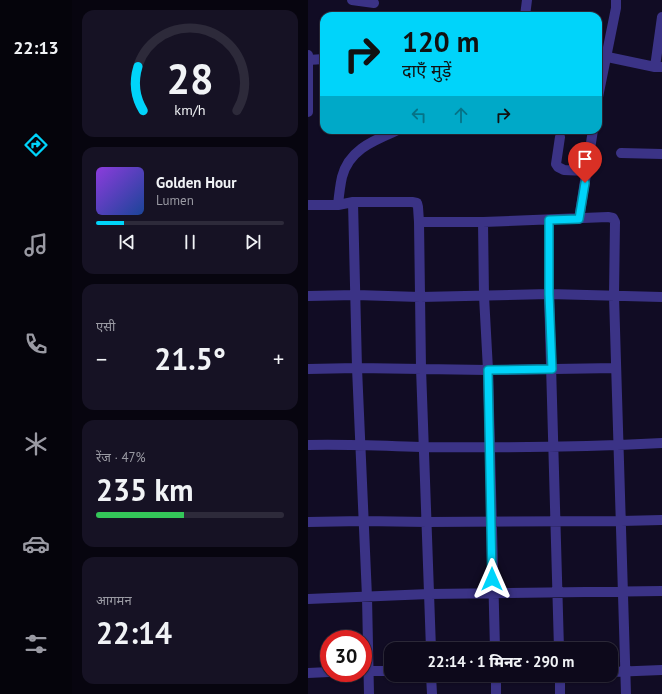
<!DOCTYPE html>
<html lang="hi">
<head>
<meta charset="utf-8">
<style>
	body { margin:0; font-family:"PT Sans","Noto Sans Devanagari",sans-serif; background:#161224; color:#f1f3f6; height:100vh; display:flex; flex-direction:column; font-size:15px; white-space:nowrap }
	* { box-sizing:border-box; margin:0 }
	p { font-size:13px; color:#9a9aa3 }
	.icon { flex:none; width:22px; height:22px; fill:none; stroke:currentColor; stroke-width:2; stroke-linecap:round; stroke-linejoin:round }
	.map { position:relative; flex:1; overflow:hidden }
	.panel { display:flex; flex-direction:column; gap:10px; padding:10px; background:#07050f; width:236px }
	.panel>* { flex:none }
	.guide { position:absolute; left:12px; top:12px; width:282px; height:122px; border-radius:12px; box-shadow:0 1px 3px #0004,0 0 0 1px #2d2a3a; background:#00d4fa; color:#111; overflow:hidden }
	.speed { position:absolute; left:12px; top:630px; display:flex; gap:8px; font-size:20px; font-weight:700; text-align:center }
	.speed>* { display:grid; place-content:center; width:52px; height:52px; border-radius:50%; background:#0d091b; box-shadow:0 1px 3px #0004,0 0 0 1px #2d2a3a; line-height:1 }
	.speed .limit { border:6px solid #d22; background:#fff; color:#111 }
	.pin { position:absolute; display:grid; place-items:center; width:34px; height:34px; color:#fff; margin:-41px -17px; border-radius:50% 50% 50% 0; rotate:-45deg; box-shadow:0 0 4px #0007 }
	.pin .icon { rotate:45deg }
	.me { position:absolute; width:44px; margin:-22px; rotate:0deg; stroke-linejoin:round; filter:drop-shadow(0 0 3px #0008) }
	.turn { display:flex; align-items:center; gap:14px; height:84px; padding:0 16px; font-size:18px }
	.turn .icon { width:52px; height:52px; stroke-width:2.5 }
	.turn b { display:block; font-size:28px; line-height:34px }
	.lanes { display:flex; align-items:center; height:38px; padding:0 16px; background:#0003; justify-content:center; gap:20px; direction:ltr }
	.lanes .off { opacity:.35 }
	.big { font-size:30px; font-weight:800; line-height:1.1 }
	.panel .card { flex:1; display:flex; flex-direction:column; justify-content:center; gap:6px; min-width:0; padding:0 14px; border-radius:12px; background:#161224 }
	.panel .dial { align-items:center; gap:0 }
	.dial svg { height:104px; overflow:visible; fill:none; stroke:#2d2a3a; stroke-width:7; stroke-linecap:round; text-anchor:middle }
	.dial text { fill:#f1f3f6; stroke:none }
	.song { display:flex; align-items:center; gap:12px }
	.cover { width:48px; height:48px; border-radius:6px; background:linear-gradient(135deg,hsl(270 70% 55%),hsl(220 70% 35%)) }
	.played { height:4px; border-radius:2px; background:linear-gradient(90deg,#00d4fa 15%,#2d2a3a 15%) }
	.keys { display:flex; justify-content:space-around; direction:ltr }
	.heat { display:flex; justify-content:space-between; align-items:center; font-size:22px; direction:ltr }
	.charge { height:6px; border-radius:3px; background:linear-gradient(90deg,#34c759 47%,#2d2a3a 0) }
	.trip { position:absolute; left:76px; top:642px; width:234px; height:40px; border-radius:12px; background:#0d091b; box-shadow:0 1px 3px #0004,0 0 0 1px #2d2a3a; font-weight:800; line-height:40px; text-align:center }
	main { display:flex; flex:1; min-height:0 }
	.tabs { display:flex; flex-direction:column; width:72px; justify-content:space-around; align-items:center; background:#05040b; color:#9a9aa3 }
	.tabs .icon { width:28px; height:28px }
	.tabs .current { color:#00d4fa }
	.tabs b { font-size:18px; color:#f1f3f6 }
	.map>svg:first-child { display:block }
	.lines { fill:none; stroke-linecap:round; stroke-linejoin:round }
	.minor { stroke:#3b3386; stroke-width:10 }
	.route-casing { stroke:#008aa2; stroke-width:10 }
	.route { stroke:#00d4fa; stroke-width:7 }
</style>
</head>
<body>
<main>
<nav class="tabs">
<b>22:13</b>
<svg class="icon current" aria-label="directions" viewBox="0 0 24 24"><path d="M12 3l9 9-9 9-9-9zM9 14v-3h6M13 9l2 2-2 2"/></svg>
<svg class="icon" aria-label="music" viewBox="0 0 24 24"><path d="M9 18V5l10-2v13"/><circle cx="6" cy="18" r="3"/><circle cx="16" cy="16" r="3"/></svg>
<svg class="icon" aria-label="phone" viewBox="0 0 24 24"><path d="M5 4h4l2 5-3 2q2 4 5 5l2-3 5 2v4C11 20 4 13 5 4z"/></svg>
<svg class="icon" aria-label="climate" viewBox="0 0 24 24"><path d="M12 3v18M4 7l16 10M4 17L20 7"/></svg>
<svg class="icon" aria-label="car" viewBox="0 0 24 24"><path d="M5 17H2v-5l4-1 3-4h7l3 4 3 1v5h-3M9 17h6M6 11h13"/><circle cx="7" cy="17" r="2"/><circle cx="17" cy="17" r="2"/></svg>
<svg class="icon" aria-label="filters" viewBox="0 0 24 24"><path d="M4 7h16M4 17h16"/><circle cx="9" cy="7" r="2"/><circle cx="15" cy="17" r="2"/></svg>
</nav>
<section class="panel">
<div class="card dial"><svg viewBox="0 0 100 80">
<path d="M14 69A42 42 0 1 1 86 69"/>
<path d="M14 69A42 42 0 0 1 10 35" stroke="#00d4fa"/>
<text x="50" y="56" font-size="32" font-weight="700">28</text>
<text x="50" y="72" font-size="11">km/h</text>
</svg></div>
<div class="card">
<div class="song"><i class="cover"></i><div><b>Golden Hour</b><p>Lumen</p></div></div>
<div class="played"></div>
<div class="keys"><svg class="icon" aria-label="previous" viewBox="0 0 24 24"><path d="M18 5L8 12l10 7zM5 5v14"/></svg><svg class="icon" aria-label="pause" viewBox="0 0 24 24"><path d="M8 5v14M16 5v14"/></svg><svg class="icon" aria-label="next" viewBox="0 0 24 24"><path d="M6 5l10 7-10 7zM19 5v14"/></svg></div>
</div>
<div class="card"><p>एसी</p>
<div class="heat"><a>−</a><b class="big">21.5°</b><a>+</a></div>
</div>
<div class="card"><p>रेंज · 47%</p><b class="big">235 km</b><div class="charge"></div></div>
<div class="card"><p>आगमन</p><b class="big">22:14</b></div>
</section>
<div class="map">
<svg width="354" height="694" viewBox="0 0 354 694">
	<rect width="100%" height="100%" fill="#110c24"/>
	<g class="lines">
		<path class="minor" d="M 44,0 L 66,3
			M 217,16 L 219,0
			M 0,55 L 0,112
			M 290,55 L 347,67 L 354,67
			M 0,60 L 16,59
			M 347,67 L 354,17
			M 290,97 L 308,8 L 308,0
			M 252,137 L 248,164 L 250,167 L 256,170 L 279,171
			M 313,153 L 354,154
			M 45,202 L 49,368 L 59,597 L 61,694
			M 0,205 L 30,205 L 45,202 L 104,202 L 109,203 L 110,207 L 111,222 L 175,222 L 300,217 L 305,218 L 307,222 L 306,296 L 318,694
			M 30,205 C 31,195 32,186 34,177 C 41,149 67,140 90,130
			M 271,219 L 285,130
			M 241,220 L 241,294 L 251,649
			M 111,222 L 113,368 L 123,649
			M 175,222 L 176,296 L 180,370 L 187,649
			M 0,296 L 48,295 L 112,297 L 241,294 L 354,297
			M 0,369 L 49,368 L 180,370 L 308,368
			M 0,445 C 39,444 79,446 118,447 C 197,448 275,447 354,443
			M 0,522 L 55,521 L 119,522 L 313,521 L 354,520
			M 0,599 L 121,594 L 354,591
			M 55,671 L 83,671
			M 303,672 L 354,670
			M 0,673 L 21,672
			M 123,675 L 124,694
			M 188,675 L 188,694
			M 252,675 L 252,694"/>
	</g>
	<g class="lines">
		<defs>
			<path id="route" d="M 184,579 L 180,370 L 244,369 L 241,294 L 241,220 L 271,219 L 277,183"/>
		</defs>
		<use href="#route" class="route-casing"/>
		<use href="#route" class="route"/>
	</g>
</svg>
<div class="speed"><div class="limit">30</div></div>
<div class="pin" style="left:277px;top:183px;background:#d93025"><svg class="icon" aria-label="arrive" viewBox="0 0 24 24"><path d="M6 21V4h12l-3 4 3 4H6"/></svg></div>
<svg class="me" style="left:184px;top:579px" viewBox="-20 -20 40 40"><path d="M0-17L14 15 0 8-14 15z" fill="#00d4fa" stroke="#fff" stroke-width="4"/></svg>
<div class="trip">22:14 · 1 मिनट · 290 m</div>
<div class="guide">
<div class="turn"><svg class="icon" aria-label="right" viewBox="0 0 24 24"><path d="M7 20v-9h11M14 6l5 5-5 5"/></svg><div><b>120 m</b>दाएँ मुड़ें</div></div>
<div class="lanes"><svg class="icon off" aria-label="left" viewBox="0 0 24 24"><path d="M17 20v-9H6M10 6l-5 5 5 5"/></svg><svg class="icon off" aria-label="ahead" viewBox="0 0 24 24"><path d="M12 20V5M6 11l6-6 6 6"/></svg><svg class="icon" aria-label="right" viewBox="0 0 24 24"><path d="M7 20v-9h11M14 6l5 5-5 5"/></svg></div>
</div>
</div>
</main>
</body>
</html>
